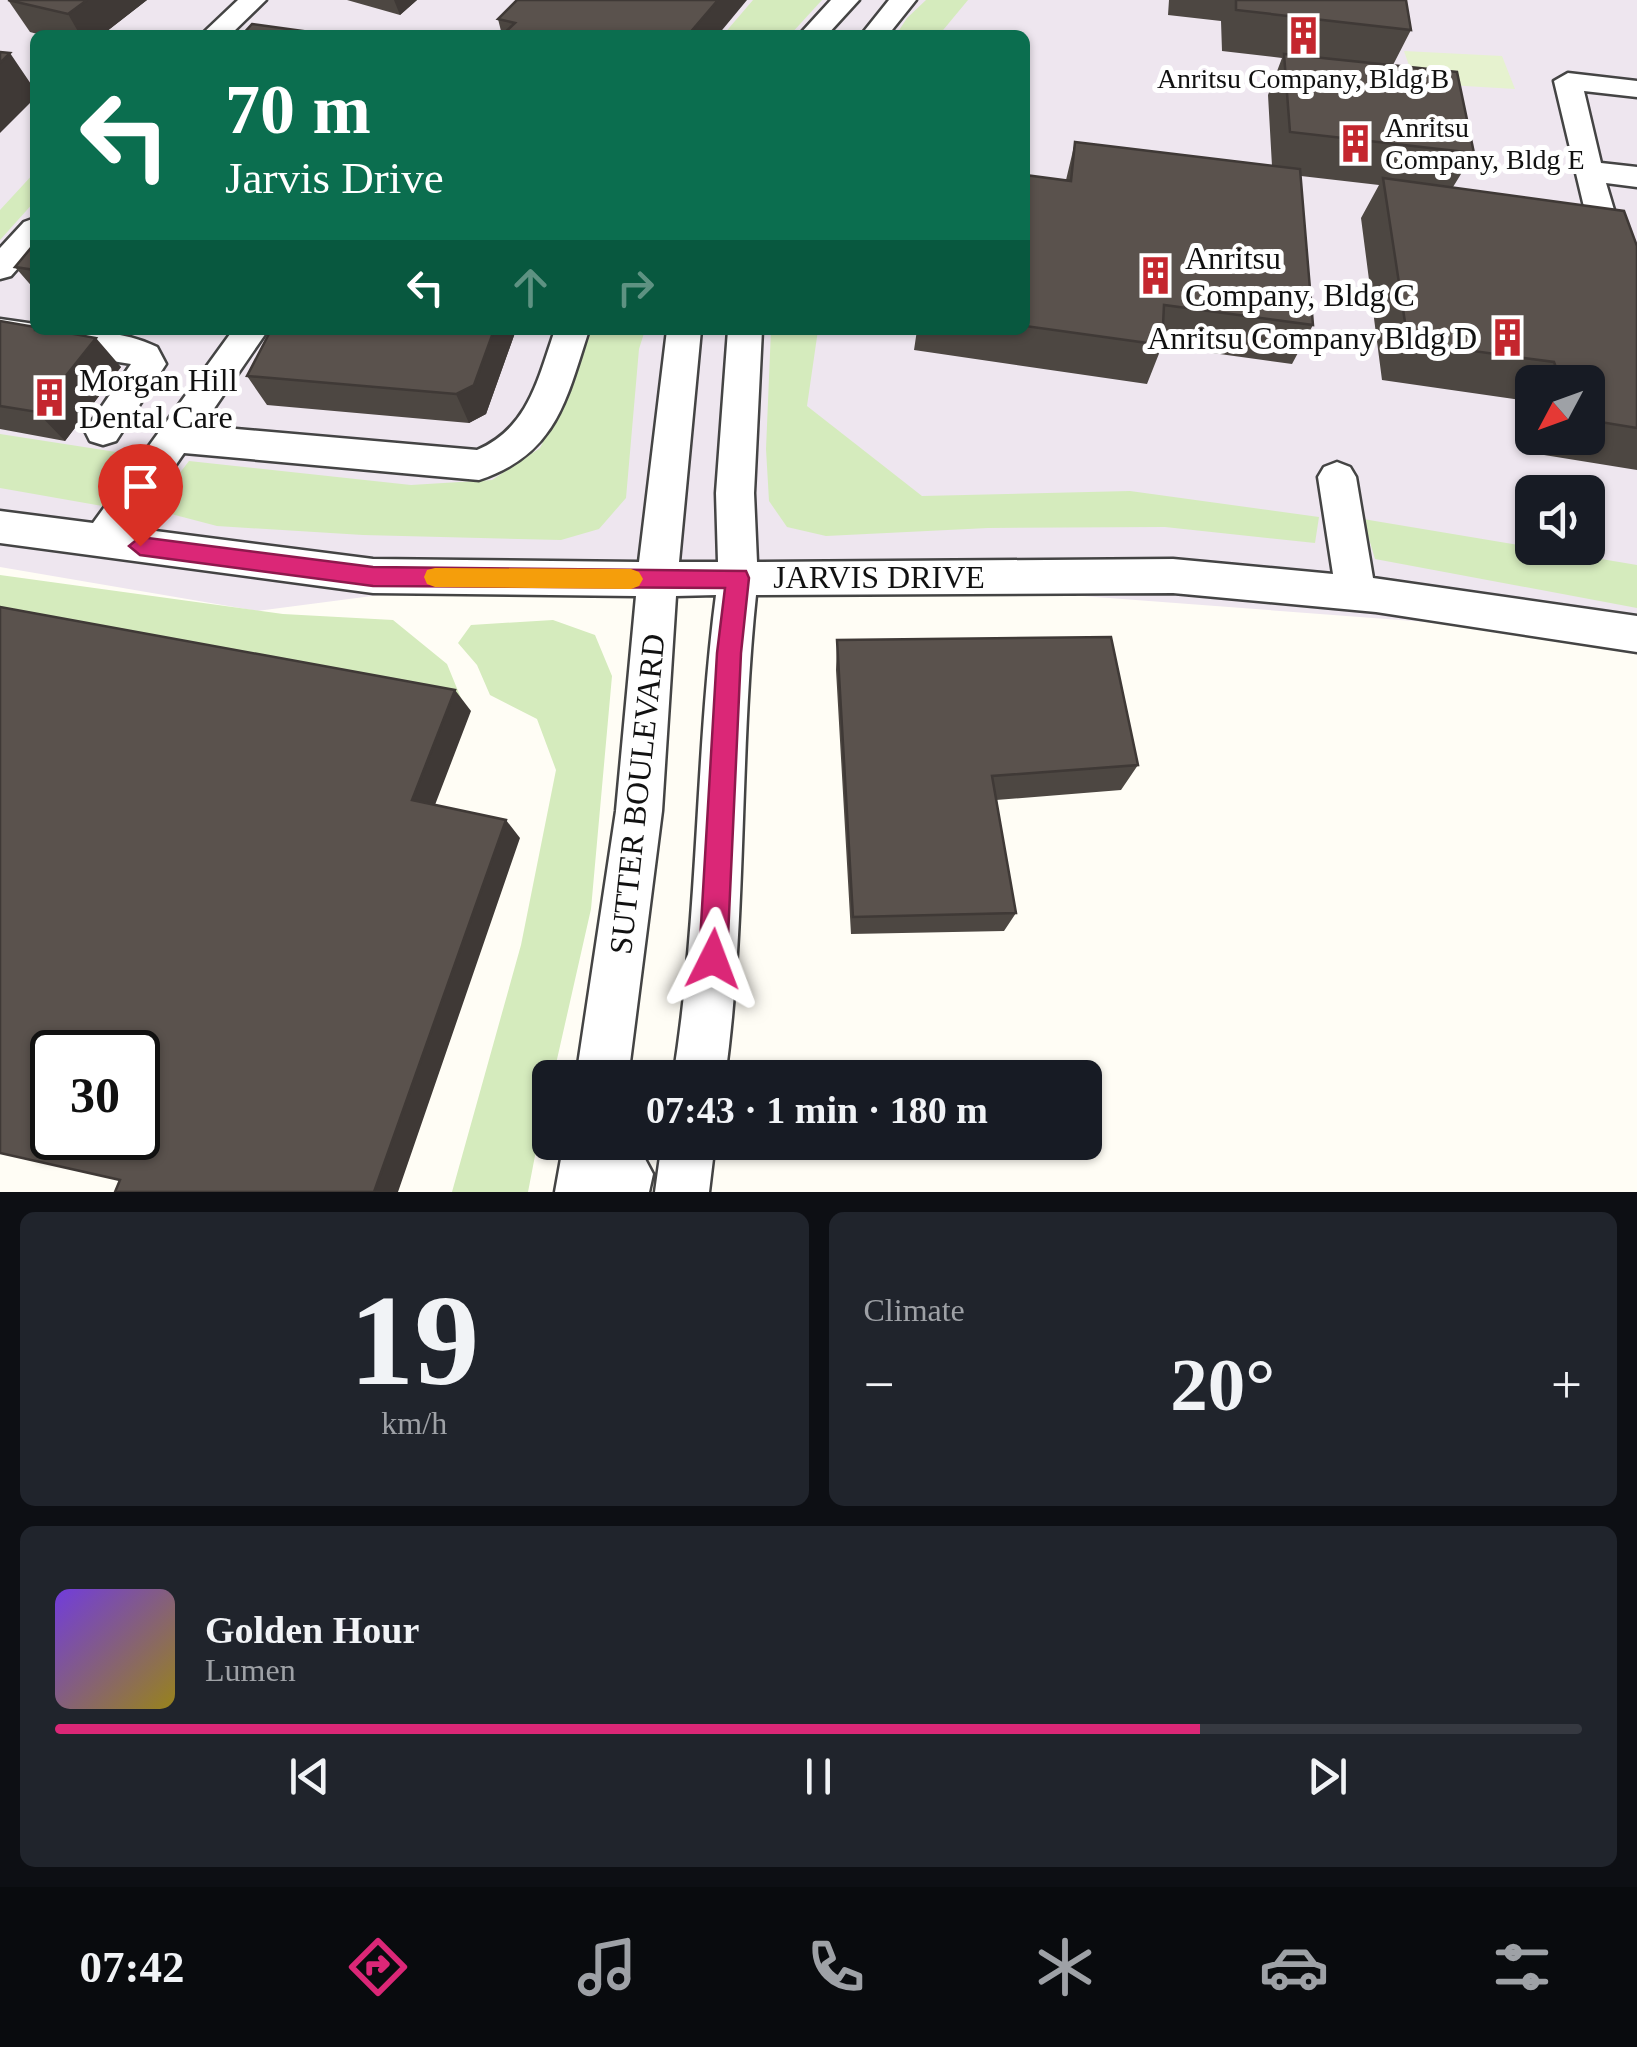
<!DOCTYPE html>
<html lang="en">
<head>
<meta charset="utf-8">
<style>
	body { margin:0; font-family:"Times New Roman",serif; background:#20242c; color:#f1f3f6; height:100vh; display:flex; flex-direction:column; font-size:38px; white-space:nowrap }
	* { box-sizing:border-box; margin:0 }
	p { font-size:32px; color:#9ea1a6 }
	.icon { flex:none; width:55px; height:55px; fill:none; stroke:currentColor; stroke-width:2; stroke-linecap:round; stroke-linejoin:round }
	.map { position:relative; height:1192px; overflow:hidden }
	.drawer { display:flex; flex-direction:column; gap:20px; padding:20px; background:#0d0f14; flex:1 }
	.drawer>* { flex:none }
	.banner { position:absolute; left:30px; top:30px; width:1000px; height:305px; border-radius:15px; box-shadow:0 2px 8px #0004; background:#0b6e4f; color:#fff; overflow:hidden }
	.needle { width:65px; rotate:229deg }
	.fabs { position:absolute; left:1515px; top:365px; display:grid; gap:20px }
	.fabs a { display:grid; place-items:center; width:90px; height:90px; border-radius:15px; background:#171b24; box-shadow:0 2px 8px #0004; font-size:50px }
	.speed { position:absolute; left:30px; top:1030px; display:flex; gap:20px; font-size:50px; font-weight:700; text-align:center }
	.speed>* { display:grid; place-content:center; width:130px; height:130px; border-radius:50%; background:#171b24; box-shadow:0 2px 8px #0004; line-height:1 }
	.speed .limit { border:5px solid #111; border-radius:15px; background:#fff; color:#111 }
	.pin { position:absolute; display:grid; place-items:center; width:85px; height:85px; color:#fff; margin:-102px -42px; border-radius:50% 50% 50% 0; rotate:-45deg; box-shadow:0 0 10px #0007 }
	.pin .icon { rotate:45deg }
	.me { position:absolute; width:110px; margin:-55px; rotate:3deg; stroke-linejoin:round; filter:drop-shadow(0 0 8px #0008) }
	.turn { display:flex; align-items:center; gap:35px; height:210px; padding:0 30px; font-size:45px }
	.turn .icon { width:130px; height:130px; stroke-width:2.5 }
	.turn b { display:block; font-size:70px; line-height:85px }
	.lanes { display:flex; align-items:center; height:95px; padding:0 30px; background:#0003; justify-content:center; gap:50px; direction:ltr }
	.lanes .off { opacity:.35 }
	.big { font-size:75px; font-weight:600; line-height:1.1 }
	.drawer .tile { flex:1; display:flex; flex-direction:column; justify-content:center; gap:15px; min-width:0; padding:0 35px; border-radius:15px; background:#20242c }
	.drawer .dial { align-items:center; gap:0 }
	.dial b { font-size:130px; line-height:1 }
	.song { display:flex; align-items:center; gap:30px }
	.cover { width:120px; height:120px; border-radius:15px; background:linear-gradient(135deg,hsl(260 70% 55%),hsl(50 70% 35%)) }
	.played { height:10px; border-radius:5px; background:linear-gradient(90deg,#db2777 75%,#363941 75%) }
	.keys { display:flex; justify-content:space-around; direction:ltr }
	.heat { display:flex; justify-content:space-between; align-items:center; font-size:55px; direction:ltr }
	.drawer .tiles { flex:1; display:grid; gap:20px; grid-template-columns:1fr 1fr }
	.tile:last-child { grid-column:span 2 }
	.trip { position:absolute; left:532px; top:1060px; width:570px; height:100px; border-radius:15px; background:#171b24; box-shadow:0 2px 8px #0004; font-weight:600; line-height:100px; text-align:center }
	.tabs { display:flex; height:160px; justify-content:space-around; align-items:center; background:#090b0e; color:#9ea1a6 }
	.tabs .icon { width:70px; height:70px }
	.tabs .selected { color:#db2777 }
	.tabs b { font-size:45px; color:#f1f3f6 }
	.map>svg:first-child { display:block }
	.industrial { fill:#eee6ef; fill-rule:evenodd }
	.green { fill:#d5ebbd }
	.pitch { fill:#e6f2cf }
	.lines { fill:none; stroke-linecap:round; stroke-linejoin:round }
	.minor-casing { stroke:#444; stroke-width:5 }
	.minor { fill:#fff; fill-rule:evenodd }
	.wall { fill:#4d4742 }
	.shaded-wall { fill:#3f3936 }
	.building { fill:#5a524d; stroke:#3f3936; stroke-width:2.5; fill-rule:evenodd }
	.route { fill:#db2777; stroke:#8e194d; stroke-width:2.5 }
	.slow { fill:#f59e0b }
	.labels { text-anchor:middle; stroke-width:10; stroke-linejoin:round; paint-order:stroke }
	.far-poi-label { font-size:28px; fill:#111; stroke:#fff }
	.poi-label { font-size:32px; fill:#111; stroke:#fff; text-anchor:start }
	.street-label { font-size:32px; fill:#111; stroke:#fff }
</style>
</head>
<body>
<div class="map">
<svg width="1637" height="1192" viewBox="0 0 1637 1192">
	<rect width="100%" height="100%" fill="#fffdf5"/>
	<path class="industrial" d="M 0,0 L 1637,0 L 1637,638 L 633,562 L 257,611 L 0,567 ZM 35,35 L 1025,35 L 1025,330 L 35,330 ZM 1532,382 L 1588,382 L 1588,438 L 1532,438 ZM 1532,492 L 1588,492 L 1588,548 L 1532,548 Z"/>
	<path class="green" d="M 753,0 L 822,0 L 790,35 L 723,35 Z
		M 926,0 L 968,0 L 939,35 L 896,35 L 907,18 Z
		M 35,172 L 35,201 L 0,240 L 0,210 Z
		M 589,330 L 645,330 L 639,349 L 626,498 L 599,529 L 561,540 L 363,535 L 217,526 L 152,509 L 189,461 L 411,485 L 492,480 L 540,448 L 577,371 Z
		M 771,330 L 818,330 L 807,406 L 922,496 L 1130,491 L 1319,517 L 1315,543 L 1165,527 L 988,528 L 826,536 L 787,527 L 769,501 L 766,449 Z
		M 0,434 L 142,456 L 108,507 L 0,488 Z
		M 1363,519 L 1637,565 L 1637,608 L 1375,559 Z
		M 0,575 L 283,614 L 393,620 L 447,664 L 465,708 L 0,627 Z
		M 553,620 L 595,635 L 612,676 L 591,909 L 553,1077 L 550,1078 L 528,1192 L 452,1192 L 521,945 L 556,770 L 537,719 L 490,695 L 477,665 L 458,643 L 471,625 Z"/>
	<path class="pitch" d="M 1404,51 L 1502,56 L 1515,89 L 1415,83 Z"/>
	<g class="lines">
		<defs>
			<path id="minor" d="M 238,0 L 266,0 L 230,35 L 201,35 Z
				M 831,0 L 859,0 L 827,35 L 799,35 Z
				M 889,0 L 916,0 L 888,35 L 861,35 Z
				M 1568,73 L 1637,81 L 1637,97 L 1584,91 L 1601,163 L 1637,167 L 1637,187 L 1606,183 L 1628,257 L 1623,265 L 1612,268 L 1601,265 L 1596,257 L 1554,81 Z
				M 35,218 L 35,249 L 11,276 L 0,279 L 0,248 L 24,222 Z
				M 0,319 L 35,324 L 35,330 C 75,330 121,329 157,347 L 166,364 L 116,441 L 103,445 L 90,441 L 85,431 L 131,364 L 0,343 Z
				M 233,330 L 268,330 L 202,426 L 477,450 C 529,428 538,378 555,330 L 589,330 C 566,400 557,454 479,480 L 184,453 L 132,528 L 373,559 L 639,562 L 667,330 L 701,330 L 679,562 L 718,562 L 716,493 L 728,330 L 762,330 L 754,493 L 757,562 L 1173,559 L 1333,574 L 1318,477 L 1324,467 L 1337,462 L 1350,467 L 1356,477 L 1373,578 L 1637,616 L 1637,652 L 1376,612 L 1173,593 L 756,595 C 739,756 747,918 725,1078 L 673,1078 C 699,918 695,756 716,595 L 676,596 L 662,811 L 628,1078 L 576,1078 L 616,811 L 636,596 L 373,593 L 0,543 L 0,511 L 93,523 Z
				M 564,1142 L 636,1142 L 653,1174 L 649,1192 L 555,1192 Z
				M 662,1142 L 715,1142 L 709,1192 L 655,1192 Z"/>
		</defs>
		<use href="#minor" class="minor-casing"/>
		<use href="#minor" class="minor"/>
	</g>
	<path class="wall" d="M 8,0 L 147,0 L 102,35 L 41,35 L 30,32 Z
		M 347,0 L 417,0 L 400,15 Z
		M 747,0 L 502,35 L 498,19 Z
		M 1169,0 L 1406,0 L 1411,30 L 1393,65 L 1474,153 L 1453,187 L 1637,246 L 1637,470 L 1538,454 L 1533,438 L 1588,438 L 1588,382 L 1532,382 L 1532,437 L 1521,400 L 1382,380 L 1361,218 L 1379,185 L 1301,176 L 1313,325 L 1292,364 L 1162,346 L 1147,384 L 914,350 L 917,330 L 1025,330 L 1025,175 L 1066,180 L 1075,142 L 1272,166 L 1268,95 L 1282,58 L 1222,51 L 1221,21 L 1168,15 Z
		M 35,243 L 35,290 L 15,267 Z
		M 0,321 L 121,367 L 65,441 L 0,429 Z
		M 516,330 L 486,414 L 469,423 L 267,405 L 247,376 Z
		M 837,640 L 1138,765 L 1121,790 L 996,800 L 1016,913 L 1004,931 L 851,934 L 836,670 Z"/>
	<path class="shaded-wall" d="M 87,0 L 147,0 L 102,35 L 80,35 L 68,14 Z
		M 394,0 L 417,0 L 400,15 Z
		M 718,0 L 747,0 L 718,35 L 688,35 Z
		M 10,53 L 35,90 L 35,98 L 0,133 L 0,63 Z
		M 494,330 L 516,330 L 486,414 L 469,423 L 456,394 Z
		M 96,338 L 121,367 L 65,441 L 37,412 Z
		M 455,690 L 471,711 L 430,818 L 412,800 Z
		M 506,820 L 520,838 L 398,1192 L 374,1192 Z"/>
	<path class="building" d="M 8,0 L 87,0 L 68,14 Z
		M 517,0 L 718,0 L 688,35 L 502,35 L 515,23 L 498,19 Z
		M 1236,0 L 1406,0 L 1411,30 L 1236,10 Z
		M 252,24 L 310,32 L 308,35 L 242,35 Z
		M 0,52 L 10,53 L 0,63 Z
		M 1284,54 L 1457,72 L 1474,153 L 1290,132 Z
		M 1075,142 L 1300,169 L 1313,325 L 1164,305 L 1162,345 L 1025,326 L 1025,175 L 1071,181 Z
		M 1383,178 L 1624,211 L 1637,246 L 1637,428 L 1588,420 L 1588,382 L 1561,382 L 1554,362 L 1408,342 Z
		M 35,243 L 35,270 L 15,267 Z
		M 0,321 L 35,327 L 35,330 L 52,330 L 96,338 L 37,412 L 0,406 Z
		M 271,330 L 494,330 L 474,385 L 456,394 L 247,376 Z
		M 0,607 L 455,690 L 412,800 L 506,820 L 374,1192 L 115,1192 L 120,1180 L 0,1153 ZM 52,1052 L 138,1052 L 138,1138 L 52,1138 Z
		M 1111,637 L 1138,765 L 992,776 L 1016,913 L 853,917 L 837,640 Z"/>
	<path class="route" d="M 140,537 L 373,567 L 746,571 L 749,578 L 741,653 L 727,959 L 723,969 L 713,973 L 703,969 L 699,959 L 717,653 L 725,588 L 373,586 L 140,555 L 129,546 Z"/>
	<path class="slow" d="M 435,568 L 631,569 L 639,572 L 643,579 L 639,586 L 631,589 L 435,587 L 427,584 L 424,577 L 427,570 Z"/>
	<defs>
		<symbol id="building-bare" viewBox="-9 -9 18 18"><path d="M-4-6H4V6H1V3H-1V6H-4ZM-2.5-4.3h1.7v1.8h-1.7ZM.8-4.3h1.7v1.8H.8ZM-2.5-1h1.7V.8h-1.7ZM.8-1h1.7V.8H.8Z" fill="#c4262e" stroke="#fff" stroke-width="2.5" paint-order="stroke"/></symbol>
	</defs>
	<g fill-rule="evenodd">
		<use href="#building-bare" x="1276" y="8" width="55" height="55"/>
		<use href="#building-bare" x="1328" y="116" width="55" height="55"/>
		<use href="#building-bare" x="1128" y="248" width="55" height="55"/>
		<use href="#building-bare" x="1480" y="310" width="55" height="55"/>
		<use href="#building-bare" x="22" y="370" width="55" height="55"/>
	</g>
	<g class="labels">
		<g class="far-poi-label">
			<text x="1303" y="88">Anritsu Company, Bldg B</text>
			<text x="1385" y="137" text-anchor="start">Anritsu<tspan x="1385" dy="32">Company, Bldg E</tspan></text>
		</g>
		<g class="poi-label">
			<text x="1185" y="269">Anritsu<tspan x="1185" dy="37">Company, Bldg C</tspan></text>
			<text x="1477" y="349" text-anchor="end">Anritsu Company Bldg D</text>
			<text x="79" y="391">Morgan Hill<tspan x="79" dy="37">Dental Care</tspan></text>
		</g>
		<g class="street-label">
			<text x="879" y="588">JARVIS DRIVE</text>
			<text transform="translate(637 794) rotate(-84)" y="11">SUTTER BOULEVARD</text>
		</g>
	</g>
</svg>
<div class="fabs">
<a><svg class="needle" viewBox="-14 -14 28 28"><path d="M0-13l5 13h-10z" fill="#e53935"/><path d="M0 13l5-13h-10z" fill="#9ea1a6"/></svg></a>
<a><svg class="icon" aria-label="sound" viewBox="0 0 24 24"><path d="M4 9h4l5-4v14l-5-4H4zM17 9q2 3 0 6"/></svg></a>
</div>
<div class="speed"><div class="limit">30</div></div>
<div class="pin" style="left:140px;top:546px;background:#d93025"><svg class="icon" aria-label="arrive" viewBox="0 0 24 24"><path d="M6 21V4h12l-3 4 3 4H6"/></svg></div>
<svg class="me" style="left:713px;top:959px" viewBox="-20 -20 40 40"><path d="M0-17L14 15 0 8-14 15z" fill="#db2777" stroke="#fff" stroke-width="4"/></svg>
<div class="trip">07:43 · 1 min · 180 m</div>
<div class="banner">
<div class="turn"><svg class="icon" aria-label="left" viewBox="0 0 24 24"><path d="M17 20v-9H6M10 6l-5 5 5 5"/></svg><div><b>70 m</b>Jarvis Drive</div></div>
<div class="lanes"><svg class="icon" aria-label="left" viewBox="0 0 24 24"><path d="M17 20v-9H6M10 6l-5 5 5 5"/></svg><svg class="icon off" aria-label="ahead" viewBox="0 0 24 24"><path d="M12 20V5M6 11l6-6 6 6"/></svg><svg class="icon off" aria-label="right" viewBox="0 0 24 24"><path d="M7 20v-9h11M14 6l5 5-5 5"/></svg></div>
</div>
</div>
<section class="drawer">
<div class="tiles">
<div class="tile dial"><b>19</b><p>km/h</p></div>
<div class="tile"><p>Climate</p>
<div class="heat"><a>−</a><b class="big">20°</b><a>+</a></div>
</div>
<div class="tile">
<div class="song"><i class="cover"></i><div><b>Golden Hour</b><p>Lumen</p></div></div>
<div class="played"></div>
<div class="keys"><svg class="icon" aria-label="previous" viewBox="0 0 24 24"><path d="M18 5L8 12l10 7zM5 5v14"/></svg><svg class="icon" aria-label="pause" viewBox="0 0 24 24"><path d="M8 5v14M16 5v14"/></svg><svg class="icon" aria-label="next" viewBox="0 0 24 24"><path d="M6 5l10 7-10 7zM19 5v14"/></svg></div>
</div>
</div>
</section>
<nav class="tabs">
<b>07:42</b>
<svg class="icon selected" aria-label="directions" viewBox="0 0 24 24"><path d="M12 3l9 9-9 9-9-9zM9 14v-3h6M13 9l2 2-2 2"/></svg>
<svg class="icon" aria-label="music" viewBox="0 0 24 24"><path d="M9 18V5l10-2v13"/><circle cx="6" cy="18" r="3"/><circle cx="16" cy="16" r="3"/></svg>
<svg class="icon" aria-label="phone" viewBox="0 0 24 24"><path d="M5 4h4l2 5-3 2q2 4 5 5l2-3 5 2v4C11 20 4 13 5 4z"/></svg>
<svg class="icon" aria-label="climate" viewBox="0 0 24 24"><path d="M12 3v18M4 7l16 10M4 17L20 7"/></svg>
<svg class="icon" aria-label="car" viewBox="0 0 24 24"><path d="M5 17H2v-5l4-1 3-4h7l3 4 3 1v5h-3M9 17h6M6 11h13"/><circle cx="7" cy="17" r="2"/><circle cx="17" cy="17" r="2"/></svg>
<svg class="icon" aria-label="filters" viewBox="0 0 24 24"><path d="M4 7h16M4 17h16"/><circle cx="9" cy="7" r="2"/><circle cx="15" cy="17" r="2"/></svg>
</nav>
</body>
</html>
